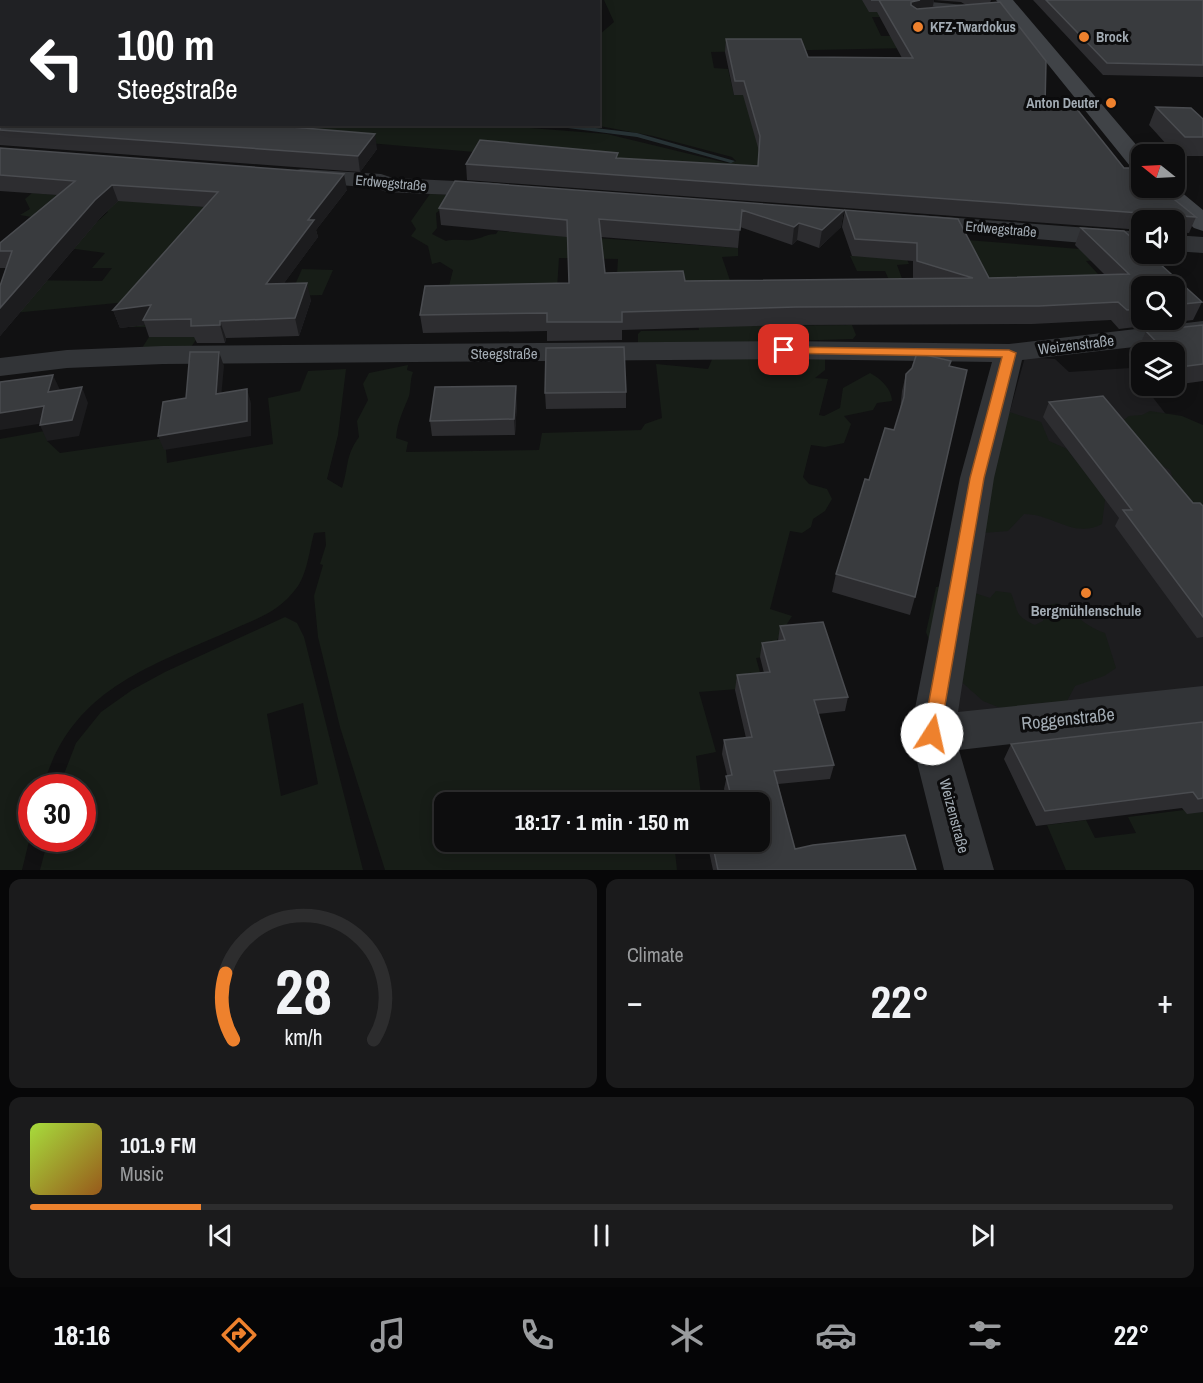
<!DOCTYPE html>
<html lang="en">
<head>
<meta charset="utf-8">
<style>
	body { margin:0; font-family:"Archivo Narrow",sans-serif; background:#1b1b1c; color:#f1f3f6; height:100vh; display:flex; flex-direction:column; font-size:22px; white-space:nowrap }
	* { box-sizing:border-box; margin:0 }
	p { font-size:20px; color:#9a9c9e }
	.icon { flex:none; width:33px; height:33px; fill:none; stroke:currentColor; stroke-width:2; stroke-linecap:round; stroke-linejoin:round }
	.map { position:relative; height:870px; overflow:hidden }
	.panel { display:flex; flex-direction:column; gap:9px; padding:9px; background:#070708; flex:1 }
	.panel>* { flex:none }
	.guide { position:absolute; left:0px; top:0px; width:600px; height:126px; box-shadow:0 3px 15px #0003,0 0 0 2px #2d2d2e; background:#202124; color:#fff; overflow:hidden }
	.needle { width:39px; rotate:288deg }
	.fabs { position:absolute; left:1131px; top:144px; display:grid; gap:12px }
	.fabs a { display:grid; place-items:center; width:54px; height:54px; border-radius:12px; background:#0d0d0e; box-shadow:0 3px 15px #0003,0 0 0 2px #2d2d2e; font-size:30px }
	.speed { position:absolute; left:18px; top:774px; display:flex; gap:12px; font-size:30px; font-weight:700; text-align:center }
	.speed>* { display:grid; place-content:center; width:78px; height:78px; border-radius:50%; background:#0d0d0e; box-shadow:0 3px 15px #0003,0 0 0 2px #2d2d2e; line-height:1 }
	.speed .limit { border:9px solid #d22; background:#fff; color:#111 }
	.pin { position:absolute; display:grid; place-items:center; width:51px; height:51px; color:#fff; margin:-26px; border-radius:12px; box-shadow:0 3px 9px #0006 }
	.me { position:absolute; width:66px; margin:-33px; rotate:10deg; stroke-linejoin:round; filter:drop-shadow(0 0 4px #0008) }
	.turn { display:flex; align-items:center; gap:21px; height:126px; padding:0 18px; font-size:27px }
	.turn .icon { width:78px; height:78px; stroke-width:2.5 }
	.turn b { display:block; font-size:42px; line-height:51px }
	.big { font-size:45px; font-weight:700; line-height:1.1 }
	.panel .tile { flex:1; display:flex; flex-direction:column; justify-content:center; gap:9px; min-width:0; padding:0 21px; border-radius:12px; background:#1b1b1c }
	.panel .dial { align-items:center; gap:0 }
	.dial svg { height:156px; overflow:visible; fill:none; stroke:#2d2d2e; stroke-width:7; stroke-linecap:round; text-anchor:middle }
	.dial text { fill:#f1f3f6; stroke:none }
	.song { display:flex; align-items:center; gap:18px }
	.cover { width:72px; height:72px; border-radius:9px; background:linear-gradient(135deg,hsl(80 70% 55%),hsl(30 70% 35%)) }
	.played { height:6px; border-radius:3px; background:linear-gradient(90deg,#ee812d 15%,#2d2d2e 15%) }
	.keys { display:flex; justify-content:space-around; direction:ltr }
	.heat { display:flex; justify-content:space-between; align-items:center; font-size:33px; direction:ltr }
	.panel .tiles { flex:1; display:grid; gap:9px; grid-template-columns:1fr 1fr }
	.tile:last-child { grid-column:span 2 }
	.trip { position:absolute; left:434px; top:792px; width:336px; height:60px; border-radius:12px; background:#0d0d0e; box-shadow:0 3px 15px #0003,0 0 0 2px #2d2d2e; font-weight:700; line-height:60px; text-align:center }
	.tabs { display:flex; height:96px; justify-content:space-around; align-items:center; background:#050506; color:#9a9c9e }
	.tabs .icon { width:42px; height:42px }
	.tabs .on { color:#ee812d }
	.tabs b { font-size:27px; color:#f1f3f6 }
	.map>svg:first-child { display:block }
	.built { fill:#1d1d1f }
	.green { fill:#171d17; fill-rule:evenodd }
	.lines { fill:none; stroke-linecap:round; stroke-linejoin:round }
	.stream { fill:#273235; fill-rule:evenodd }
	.lane { fill:#323437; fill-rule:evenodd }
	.street { fill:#323437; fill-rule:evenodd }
	.secondary { fill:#404347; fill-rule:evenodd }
	.tram { stroke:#45484c; stroke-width:1.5 }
	.wall { fill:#2d2d30; fill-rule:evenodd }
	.shaded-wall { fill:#1c1c1e }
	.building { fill:#393b3e; stroke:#4a4c50; stroke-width:1.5 }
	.route { fill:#ee812d; stroke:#9b541d; stroke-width:1.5 }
	.poi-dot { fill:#ee812d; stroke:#0c0c0d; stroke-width:2 }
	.labels { text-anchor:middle; stroke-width:6; stroke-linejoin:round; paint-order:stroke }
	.far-poi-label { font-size:14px; font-weight:bold; fill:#a2abb3; stroke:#0c0c0d; text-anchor:start }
	.far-street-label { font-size:14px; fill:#a2abb3; stroke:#0c0c0d }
	.street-label { font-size:15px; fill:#a2abb3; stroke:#0c0c0d }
	.poi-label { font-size:15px; font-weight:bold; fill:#a2abb3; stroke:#0c0c0d }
	.near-street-label { font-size:18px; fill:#a2abb3; stroke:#0c0c0d }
</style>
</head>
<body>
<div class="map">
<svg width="1203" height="870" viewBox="0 0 1203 870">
	<rect width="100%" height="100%" fill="#111112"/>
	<path class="built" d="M 1025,357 L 1055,359 L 1069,372 L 1130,368 L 1203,462 L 1203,696 L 946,724 L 988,490 Z"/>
	<path class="green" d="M 604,0 L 896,0 L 944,8 L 913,17 L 872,17 L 881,36 L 922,36 L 911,48 L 711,52 L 714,68 L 728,69 L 734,95 L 749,95 L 1070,182 L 523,156 L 321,139 L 264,131 L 268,124 L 492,125 L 607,134 L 727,163 L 736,161 L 732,157 L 653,136 L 594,125 L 598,124 L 599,35 L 614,22 Z
		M 32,193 L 241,210 L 147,327 L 123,327 L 127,302 L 3,314 L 0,323 L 0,284 L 9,280 L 102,281 L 112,268 L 92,268 L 105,253 L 68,248 L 108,212 L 67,208 L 37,218 L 20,215 L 30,209 L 25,199 Z
		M 430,194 L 448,195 L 447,205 L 436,213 L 437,228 L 432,234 L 446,241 C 457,238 467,242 476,239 C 484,237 488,234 496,234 L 498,231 L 738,248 L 738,256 L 722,257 L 736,298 L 735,326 L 852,325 L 856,335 L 853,339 L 786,341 L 825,359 L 825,370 L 815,378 L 828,379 L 819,415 L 824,416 L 840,408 L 843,388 L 870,373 C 880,378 892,389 892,401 L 877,403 L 873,410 L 844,416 L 851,424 L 844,443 L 825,447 L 811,445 L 803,477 L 809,484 L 827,489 L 832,499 L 825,511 L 813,519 L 811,527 L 802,533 L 790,531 L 770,609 L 792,616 L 777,640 L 782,655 L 756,658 L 764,687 L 699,692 L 716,752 L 696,756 L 702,802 L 444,802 L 444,842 L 674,842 L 677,870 L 385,870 L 340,727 L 318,637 L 314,596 L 323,565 L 320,564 L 326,545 L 325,532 L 314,533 C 310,548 307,573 298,586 C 278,614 257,618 227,632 C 143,669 70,692 43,787 L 32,788 L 31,833 L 22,870 L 0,870 L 0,439 L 50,430 L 47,441 L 60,453 L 165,438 L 167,463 L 273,444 L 268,398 L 300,391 L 308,371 L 346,369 L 338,435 L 327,479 L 342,488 C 349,467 345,456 359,437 L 357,421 L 368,400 L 363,384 L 369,373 L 408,365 L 407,370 L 413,372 C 410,380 411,388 409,396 C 404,409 397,422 396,438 L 408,442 L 406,452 L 539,450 L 542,433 L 641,430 L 645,424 L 662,418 L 656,364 L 708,369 L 713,357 L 638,343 L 638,334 L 641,331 L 699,330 L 690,289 L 616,290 L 618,259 L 559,258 L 557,289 L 447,294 L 453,270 L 440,262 L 432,264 L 428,246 L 411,236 L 416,229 L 411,221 Z
		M 954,239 L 1118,252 L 1123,258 L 1086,261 L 1109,286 L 985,286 Z
		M 850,256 L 906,257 L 909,264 L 897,265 L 907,292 L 894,291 L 885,271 L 857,271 Z
		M 302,269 L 333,270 L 322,295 L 290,296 Z
		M 149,337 L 198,337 L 191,347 L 142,348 Z
		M 1006,411 L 1041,422 L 1049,441 L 1067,449 L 1075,460 L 1088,468 L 1106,492 L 1102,524 C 1073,539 1054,514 1024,514 L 1008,531 L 982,533 L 987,467 L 998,463 L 993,454 Z
		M 1150,411 L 1182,416 L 1203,425 L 1203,565 L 1170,470 L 1159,464 L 1116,426 L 1129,416 L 1142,415 Z
		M 950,585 L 990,598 L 996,591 L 1011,593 C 1019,613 1014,615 1035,625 L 1043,621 L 1046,606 L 1057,603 C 1078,613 1081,625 1105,633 L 1116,668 L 1104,676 L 1075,686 L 1067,701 L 1029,704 L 1013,709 L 998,707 L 983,701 L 937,660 L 926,632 L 936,587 Z
		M 285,617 L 297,623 L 304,637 L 363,870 L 40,870 L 48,839 L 82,838 L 82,788 L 59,787 L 76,743 L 101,712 L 132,690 L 165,672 ZM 303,703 L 318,784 L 281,796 L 267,714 Z
		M 1184,810 L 1203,812 L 1203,870 L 1066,870 L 1047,825 L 1086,820 L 1095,838 L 1136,833 L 1128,817 Z"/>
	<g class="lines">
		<path class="stream" d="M 0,90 L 2,90 L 2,94 L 0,94 Z
			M 537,124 L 562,124 L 637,133 L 735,161 L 731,163 L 637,137 Z"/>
		<path class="lane" d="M 25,0 L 35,0 L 24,2 Z
			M 505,0 L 515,0 L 515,2 L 506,2 Z
			M 907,0 L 977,6 L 982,9 L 977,12 L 911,4 Z
			M 0,17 L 2,17 L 2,23 L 0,23 Z"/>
		<path class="street" d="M 301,169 L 381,174 L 393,178 L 497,183 L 505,185 L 509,190 L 505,195 L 497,197 L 387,192 L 375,188 L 293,181 L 289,176 L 293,171 Z
			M 919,215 L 1142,232 L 1142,248 L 910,228 L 906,223 L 910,218 Z
			M 1174,235 L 1203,237 L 1203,253 L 1174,251 Z
			M 1203,321 L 1203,339 L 1022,360 L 994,478 L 958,712 L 1203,686 L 1203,722 L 959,750 L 994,870 L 944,870 L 910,734 L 960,478 L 992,362 L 785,359 L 163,364 L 67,368 L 0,376 L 0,358 L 67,350 L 163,346 L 785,341 L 1009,344 Z"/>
		<path class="secondary" d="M 10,0 L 27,0 L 9,2 Z
			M 41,0 L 59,0 L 40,2 Z
			M 996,0 L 1013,0 L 1144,154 L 1142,154 L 1142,173 L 1134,171 Z
			M 0,22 L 2,22 L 0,33 Z
			M 1174,186 L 1203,210 L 1203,231 L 1194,228 L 1150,188 Z"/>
		<path class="tram" d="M 28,2 L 30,0"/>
	</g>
	<path class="wall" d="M 862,0 L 991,0 L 990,3 L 1045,106 L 1124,168 L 1196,217 L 1189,233 L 1174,232 L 1174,220 L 1142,220 L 1142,230 L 467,180 L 466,164 L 618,158 L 758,166 L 759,151 L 743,95 L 734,95 L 725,52 L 726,39 L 808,57 L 902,58 L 877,12 L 869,12 ZM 934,0 L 961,2 L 966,5 L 933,8 Z
		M 1033,0 L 1203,0 L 1203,77 L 1103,75 Z
		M 2,30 L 2,73 L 0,73 L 0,31 Z
		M 0,105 L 377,149 L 360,172 L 0,145 Z
		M 1156,107 L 1203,119 L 1203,156 L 1177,156 L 1149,125 Z
		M 0,148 L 347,190 L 316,230 L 318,237 L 284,283 L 311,300 L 299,336 L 226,338 L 225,343 L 197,343 L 194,337 L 149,337 L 145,325 L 120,328 L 113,310 L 205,207 L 118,201 L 101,217 L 0,336 L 0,286 L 6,268 L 0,268 L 0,243 L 57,195 L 0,191 Z
		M 439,208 L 844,210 L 841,227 L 819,248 L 797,240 L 792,245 L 740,227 L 738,248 L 601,237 L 605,273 L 685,281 L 915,279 L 913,278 L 913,261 L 852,256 L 842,227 L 845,210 L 958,219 L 989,278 L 1105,275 L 1075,245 L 1081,228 L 1202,302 L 1193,320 L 1119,329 L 1111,320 L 1032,324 L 793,325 L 622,330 L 622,340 L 547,341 L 547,331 L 423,333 L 420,315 L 569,283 L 567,237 L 441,225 ZM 1142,286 L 1174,286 L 1174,320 L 1142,320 Z
		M 1203,325 L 1203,381 L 1174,385 L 1174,352 L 1142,352 L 1138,349 L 1146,331 Z
		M 906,374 L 915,597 L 910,615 L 832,592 L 836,574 L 869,480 L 894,430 L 900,411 L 902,391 Z
		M 626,392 L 626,408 L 546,409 L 545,393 Z
		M 517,402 L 515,435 L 432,436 L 430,421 Z
		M 1049,402 L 1193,503 L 1203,506 L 1203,637 L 1197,638 L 1115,526 L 1119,518 L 1043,417 Z
		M 780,626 L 848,697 L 845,711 L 818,714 L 834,765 L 830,779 L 778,784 L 795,849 L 916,870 L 713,870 L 707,842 L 759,842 L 759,802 L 723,802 L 724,796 L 726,796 L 724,789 L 727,775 L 722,754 L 724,740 L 746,738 L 735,690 L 737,675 L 764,673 L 760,657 L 762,643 L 778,641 Z
		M 1203,722 L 1203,812 L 1187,814 L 1182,808 L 1036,826 L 1004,759 L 1011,744 Z"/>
	<path class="shaded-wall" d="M 226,0 L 244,0 L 243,2 L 225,2 Z
		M 920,0 L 934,0 L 932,10 L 909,14 L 911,2 Z
		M 375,134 L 377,149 L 360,172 L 358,156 Z
		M 344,174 L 347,190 L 316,230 L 318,237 L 271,301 L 266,284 L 308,220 Z
		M 112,185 L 118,201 L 101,217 L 0,336 L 0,308 L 95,200 Z
		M 844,210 L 841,227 L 819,248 L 822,230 Z
		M 799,223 L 797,240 L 792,245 L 794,227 Z
		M 307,283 L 311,300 L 299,336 L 295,318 Z
		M 151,305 L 143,320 L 145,325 L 120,328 L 113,310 Z
		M 220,321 L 226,338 L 225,343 L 220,325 Z
		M 219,352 L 224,366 L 220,408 L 216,394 Z
		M 53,375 L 60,390 L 56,408 L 48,392 Z
		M 516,386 L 517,402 L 515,435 L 514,419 Z
		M 82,387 L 88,403 L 79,436 L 47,441 L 40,425 Z
		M 247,389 L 251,403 L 251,436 L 164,450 L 158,436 Z
		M 44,406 L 51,422 L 0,430 L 0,413 Z"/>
	<path class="building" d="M 55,0 L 226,0 L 225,2 L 53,2 Z
		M 871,0 L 920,0 L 911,2 L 911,5 L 917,9 L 1000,2 L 1046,61 L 1045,106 L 1076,108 L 1124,168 L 1136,168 L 1142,172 L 1142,188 L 1160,188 L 1196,217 L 466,164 L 480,140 L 618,153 L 616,158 L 758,166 L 760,136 L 744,81 L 735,81 L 726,39 L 801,39 L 808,57 L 913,58 L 879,0 Z
		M 1046,0 L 1203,0 L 1203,65 L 1107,63 Z
		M 2,30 L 2,54 L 0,54 L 0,31 Z
		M 0,105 L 2,105 L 2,124 L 256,124 L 375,134 L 358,156 L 0,130 Z
		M 1156,107 L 1191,108 L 1203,119 L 1203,137 L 1185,137 Z
		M 0,148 L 344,174 L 308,220 L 314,220 L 266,284 L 307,283 L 295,318 L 220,321 L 220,325 L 191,326 L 191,319 L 143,320 L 151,305 L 113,310 L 218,192 L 112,185 L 95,200 L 0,308 L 0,286 L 12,251 L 0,251 L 0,243 L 75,181 L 0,175 Z
		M 455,181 L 844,210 L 822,230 L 799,223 L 794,227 L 742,210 L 740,230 L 599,219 L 605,273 L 683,271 L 685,281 L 973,278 L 917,261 L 917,243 L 855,239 L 845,210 L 958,219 L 989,278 L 1129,274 L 1081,228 L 1124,231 L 1142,247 L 1142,254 L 1149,254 L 1202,302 L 1174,305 L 1174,286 L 1142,286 L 1142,309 L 1127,310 L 1118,302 L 1039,306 L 796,307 L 622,312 L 622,322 L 547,322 L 547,313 L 420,315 L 425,286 L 569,283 L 567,220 L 439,208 Z
		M 1203,325 L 1203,364 L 1180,367 L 1174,361 L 1174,352 L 1166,352 L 1146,331 Z
		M 624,347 L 626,392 L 545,393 L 546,348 Z
		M 190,352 L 219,352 L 216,394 L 247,389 L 247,421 L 158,436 L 163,402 L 186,398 Z
		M 917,353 L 951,361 L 949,366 L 967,370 L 915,597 L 836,574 L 865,479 L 869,480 L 885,428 L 894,430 L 904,397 L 906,374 L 912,368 Z
		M 53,375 L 48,392 L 82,387 L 72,420 L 40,425 L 44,406 L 0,413 L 0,382 Z
		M 516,386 L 514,419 L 430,421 L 435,387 Z
		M 1103,396 L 1193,503 L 1200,503 L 1203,506 L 1203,617 L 1123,510 L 1132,510 L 1049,402 Z
		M 823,622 L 848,697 L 814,700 L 834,765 L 774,771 L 795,849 L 813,845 L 905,835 L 916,870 L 718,870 L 712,842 L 759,842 L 759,802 L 725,802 L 724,796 L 731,796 L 726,776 L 732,775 L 724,740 L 752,737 L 737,675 L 770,672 L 762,643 L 785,640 L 780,626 Z
		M 1203,722 L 1203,798 L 1198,799 L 1193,792 L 1045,811 L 1011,744 Z"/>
	<path class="route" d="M 784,347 L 1009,350 L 1016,353 L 984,478 L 939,740 L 932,742 L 926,740 L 923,734 L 970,478 L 1002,357 L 780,353 L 780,348 Z"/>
	<g class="poi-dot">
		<circle cx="918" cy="27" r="6"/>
		<circle cx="1084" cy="37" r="6"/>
		<circle cx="1111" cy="103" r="6"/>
		<circle cx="1086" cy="593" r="6"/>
	</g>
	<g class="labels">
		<g class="far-poi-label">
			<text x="930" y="32">KFZ-Twardokus</text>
			<text x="1096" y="42">Brock</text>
			<text x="1099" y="108" text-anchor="end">Anton Deuter</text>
		</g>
		<g class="far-street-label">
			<text transform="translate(391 183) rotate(5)" y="5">Erdwegstraße</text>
			<text transform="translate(1001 229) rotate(5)" y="5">Erdwegstraße</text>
		</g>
		<g class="street-label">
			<text transform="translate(1076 345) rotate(-7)" y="5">Weizenstraße</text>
			<text x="504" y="359">Steegstraße</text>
			<text transform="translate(954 816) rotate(75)" y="5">Weizenstraße</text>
		</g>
		<g class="poi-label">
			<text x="1086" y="616">Bergmühlenschule</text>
		</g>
		<g class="near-street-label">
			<text transform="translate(1068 719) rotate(-6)" y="6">Roggenstraße</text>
		</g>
	</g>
</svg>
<div class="fabs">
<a><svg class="needle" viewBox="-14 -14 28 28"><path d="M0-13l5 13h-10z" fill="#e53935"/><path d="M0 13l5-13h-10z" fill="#9a9c9e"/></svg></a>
<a><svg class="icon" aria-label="sound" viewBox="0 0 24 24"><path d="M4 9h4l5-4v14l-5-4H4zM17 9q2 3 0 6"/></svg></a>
<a><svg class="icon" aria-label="search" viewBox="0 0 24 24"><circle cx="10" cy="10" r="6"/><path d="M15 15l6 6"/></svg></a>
<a><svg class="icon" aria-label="layers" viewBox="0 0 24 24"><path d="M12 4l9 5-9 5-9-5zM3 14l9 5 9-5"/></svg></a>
</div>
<div class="speed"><div class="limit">30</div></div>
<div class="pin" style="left:784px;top:350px;background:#d93025"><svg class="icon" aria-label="arrive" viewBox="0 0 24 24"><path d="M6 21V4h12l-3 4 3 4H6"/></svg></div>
<svg class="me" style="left:932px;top:734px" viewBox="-20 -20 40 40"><circle r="19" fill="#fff"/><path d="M0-13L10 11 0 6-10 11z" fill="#ee812d"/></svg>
<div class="trip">18:17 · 1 min · 150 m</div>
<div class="guide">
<div class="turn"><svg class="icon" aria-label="left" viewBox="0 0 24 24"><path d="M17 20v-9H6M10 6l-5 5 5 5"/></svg><div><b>100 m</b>Steegstraße</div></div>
</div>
</div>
<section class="panel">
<div class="tiles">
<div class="tile dial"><svg viewBox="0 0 100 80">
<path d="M14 69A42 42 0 1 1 86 69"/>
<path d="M14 69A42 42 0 0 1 10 35" stroke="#ee812d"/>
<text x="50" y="56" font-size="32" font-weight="700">28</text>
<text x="50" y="72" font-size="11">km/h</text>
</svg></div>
<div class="tile"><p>Climate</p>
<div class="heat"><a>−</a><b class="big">22°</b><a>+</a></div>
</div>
<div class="tile">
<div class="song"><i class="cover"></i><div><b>101.9 FM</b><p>Music</p></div></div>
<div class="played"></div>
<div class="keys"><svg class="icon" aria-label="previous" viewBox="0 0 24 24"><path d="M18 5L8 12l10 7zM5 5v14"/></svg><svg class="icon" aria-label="pause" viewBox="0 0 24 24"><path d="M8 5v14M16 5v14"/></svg><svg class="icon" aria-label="next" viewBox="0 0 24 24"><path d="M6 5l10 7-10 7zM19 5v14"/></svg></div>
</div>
</div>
</section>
<nav class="tabs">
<b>18:16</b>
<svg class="icon on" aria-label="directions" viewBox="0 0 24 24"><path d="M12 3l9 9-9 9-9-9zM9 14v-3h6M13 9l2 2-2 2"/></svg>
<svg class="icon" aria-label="music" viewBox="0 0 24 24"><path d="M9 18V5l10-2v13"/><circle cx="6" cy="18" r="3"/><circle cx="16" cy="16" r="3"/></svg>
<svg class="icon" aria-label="phone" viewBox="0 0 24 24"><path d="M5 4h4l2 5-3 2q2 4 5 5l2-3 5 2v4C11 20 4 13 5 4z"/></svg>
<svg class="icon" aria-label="climate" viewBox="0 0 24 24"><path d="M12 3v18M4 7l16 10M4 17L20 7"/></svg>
<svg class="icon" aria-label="car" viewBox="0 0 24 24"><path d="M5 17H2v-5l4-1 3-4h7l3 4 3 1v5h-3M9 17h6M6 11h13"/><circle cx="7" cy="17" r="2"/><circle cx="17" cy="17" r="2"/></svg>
<svg class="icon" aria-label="filters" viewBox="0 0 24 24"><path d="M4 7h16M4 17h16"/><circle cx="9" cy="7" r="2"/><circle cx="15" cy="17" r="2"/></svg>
<b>22°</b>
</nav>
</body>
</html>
